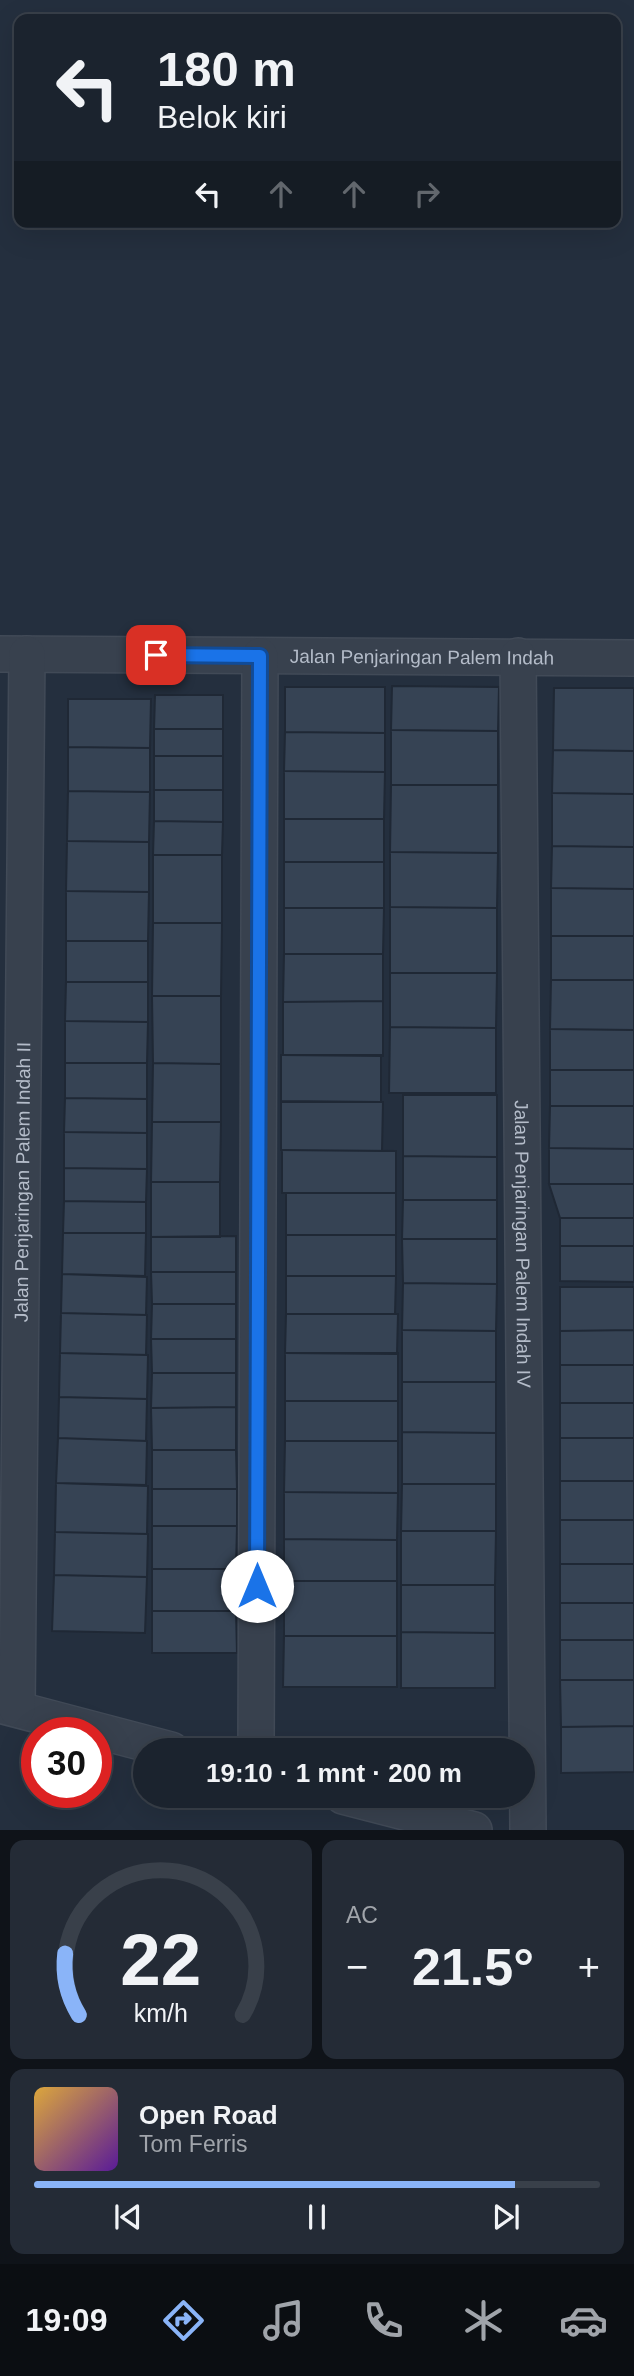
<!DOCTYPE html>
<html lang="id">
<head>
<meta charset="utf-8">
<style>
	body { margin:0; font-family:Helvetica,sans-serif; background:#242b36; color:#f1f3f6; height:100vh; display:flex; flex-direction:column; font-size:26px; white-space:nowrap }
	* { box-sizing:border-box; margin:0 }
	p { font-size:23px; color:#a0a4aa }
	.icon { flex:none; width:38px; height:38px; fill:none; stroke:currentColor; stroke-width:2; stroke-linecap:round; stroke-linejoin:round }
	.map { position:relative; height:1830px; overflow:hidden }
	.drawer { display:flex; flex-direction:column; gap:10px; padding:10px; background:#0f1319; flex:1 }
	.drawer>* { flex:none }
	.top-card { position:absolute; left:14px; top:14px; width:607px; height:214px; border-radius:14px; box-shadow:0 7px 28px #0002,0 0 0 2px #39404a; background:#1b232e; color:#f1f3f6; overflow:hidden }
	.speed { position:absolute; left:21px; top:1717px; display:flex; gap:14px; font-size:35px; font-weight:700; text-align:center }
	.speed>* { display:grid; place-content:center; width:91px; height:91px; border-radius:50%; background:#1b232e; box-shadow:0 7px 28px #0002,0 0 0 2px #39404a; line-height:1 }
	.speed .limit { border:10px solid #d22; background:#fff; color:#111 }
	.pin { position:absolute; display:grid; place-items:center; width:60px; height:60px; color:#fff; margin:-30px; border-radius:14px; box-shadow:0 4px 10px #0006 }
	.me { position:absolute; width:77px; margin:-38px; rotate:0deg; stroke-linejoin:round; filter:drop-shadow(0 0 5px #0008) }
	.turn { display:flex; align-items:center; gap:24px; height:147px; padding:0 28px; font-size:32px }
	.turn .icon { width:91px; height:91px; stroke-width:2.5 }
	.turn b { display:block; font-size:49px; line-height:60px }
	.lanes { display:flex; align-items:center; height:66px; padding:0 28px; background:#0003; justify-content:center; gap:35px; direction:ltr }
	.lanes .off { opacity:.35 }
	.big { font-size:52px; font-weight:700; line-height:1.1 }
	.drawer .tile { flex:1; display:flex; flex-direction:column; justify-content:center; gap:10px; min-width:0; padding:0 24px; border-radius:14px; background:#242b36 }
	.drawer .dial { align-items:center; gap:0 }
	.dial svg { height:182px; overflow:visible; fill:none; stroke:#39404a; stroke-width:7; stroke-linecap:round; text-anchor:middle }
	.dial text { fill:#f1f3f6; stroke:none }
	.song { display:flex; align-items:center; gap:21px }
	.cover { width:84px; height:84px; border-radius:10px; background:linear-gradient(135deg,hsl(40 70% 55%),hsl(270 70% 35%)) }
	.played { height:7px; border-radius:4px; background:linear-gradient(90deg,#8ab4f8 85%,#39404a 85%) }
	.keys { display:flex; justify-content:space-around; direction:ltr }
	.heat { display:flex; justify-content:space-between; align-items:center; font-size:38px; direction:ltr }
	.drawer .tiles { flex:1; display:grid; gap:10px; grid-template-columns:1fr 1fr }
	.tile:last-child { grid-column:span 2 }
	.trip { position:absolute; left:133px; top:1738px; width:402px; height:70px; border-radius:35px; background:#1b232e; box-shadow:0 7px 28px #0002,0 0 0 2px #39404a; font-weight:700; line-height:70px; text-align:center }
	.menu { display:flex; height:112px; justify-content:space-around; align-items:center; background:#0b0e12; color:#a0a4aa }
	.menu .icon { width:49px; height:49px }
	.menu .current { color:#8ab4f8 }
	.menu b { font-size:32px; color:#f1f3f6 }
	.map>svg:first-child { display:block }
	.building { fill:#364354; stroke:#1f2835; stroke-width:2 }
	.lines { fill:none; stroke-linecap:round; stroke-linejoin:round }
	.minor-casing { stroke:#414a57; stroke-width:38 }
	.minor { stroke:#38414e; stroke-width:35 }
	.route-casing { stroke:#114b97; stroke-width:18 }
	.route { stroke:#1a73e8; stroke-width:12 }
	.labels { text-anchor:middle; stroke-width:7; stroke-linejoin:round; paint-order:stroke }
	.street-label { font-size:19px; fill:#b4bcc9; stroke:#1d2633 }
</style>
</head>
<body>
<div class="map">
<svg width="634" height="1830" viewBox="0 0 634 1830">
	<rect width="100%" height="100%" fill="#242f3e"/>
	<path class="building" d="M 392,686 L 499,687 L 498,731 L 391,730 Z
		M 285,687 L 385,687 L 385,733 L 285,732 Z
		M 554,688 L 634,688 L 634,751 L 553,750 Z
		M 155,695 L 223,695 L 223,729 L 154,729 Z
		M 68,699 L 151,699 L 150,748 L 68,747 Z
		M 154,729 L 223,729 L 223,756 L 154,756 Z
		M 391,730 L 498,731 L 498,785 L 391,785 Z
		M 285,732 L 385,733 L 385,772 L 284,771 Z
		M 68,747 L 150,748 L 150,792 L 68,791 Z
		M 553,750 L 634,751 L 634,794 L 552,793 Z
		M 154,756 L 223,756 L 223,790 L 154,790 Z
		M 284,771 L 385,772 L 384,819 L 284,819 Z
		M 391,785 L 498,785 L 498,853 L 390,852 Z
		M 154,790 L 223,790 L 223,822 L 154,821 Z
		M 68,791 L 150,792 L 149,842 L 67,841 Z
		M 552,793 L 634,794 L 634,847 L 552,846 Z
		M 284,819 L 384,819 L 384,862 L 284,862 Z
		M 154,821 L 223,822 L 222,855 L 153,855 Z
		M 67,841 L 149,842 L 149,892 L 66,891 Z
		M 552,846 L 634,847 L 634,889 L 551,888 Z
		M 390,852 L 498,853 L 497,908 L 390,907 Z
		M 153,855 L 222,855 L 222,923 L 153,923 Z
		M 284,862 L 384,862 L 384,908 L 284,908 Z
		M 551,888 L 634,889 L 634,936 L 551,936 Z
		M 66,891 L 149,892 L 148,941 L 66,941 Z
		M 390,907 L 497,908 L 497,973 L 390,973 Z
		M 284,908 L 384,908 L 383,954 L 284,954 Z
		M 153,923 L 222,923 L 221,996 L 152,996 Z
		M 551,936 L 634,936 L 634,980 L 551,980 Z
		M 66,941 L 148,941 L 148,982 L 66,982 Z
		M 284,954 L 383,954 L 383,1001 L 283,1002 Z
		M 390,973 L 497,973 L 496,1028 L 390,1027 Z
		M 551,980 L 634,980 L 634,1030 L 550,1029 Z
		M 66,982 L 148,982 L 148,1022 L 65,1021 Z
		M 152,996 L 221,996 L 221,1064 L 153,1063 Z
		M 383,1001 L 383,1056 L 283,1055 L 283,1002 Z
		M 65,1021 L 148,1022 L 147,1063 L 65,1063 Z
		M 390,1027 L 496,1028 L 496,1093 L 389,1093 Z
		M 550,1029 L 634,1030 L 634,1070 L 550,1070 Z
		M 281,1055 L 381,1055 L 381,1102 L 281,1101 Z
		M 65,1063 L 147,1063 L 147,1099 L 65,1098 Z
		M 153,1063 L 221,1064 L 221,1122 L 152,1122 Z
		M 550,1070 L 634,1070 L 634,1106 L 550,1106 Z
		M 403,1095 L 497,1095 L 497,1157 L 403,1156 Z
		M 65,1098 L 147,1099 L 147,1133 L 64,1132 Z
		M 281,1102 L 383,1102 L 382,1151 L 281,1150 Z
		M 550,1106 L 634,1106 L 634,1149 L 549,1148 Z
		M 152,1122 L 221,1122 L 220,1182 L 151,1182 Z
		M 64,1132 L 147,1133 L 147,1169 L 64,1168 Z
		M 549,1148 L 634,1149 L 634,1184 L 549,1184 Z
		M 282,1150 L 396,1151 L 396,1193 L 282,1193 Z
		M 403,1156 L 497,1157 L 497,1200 L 403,1200 Z
		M 64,1168 L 147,1169 L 146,1202 L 64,1201 Z
		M 151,1182 L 220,1182 L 220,1237 L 151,1237 Z
		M 549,1184 L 634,1184 L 634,1218 L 560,1218 Z
		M 286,1193 L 396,1193 L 396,1235 L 286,1235 Z
		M 403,1200 L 497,1200 L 497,1239 L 402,1239 Z
		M 64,1201 L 146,1202 L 146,1233 L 63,1233 Z
		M 560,1218 L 634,1218 L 634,1246 L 560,1246 Z
		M 63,1233 L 146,1233 L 145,1276 L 62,1274 Z
		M 286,1235 L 396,1235 L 396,1276 L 286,1276 Z
		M 236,1236 L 236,1272 L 151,1272 L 151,1237 Z
		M 402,1239 L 497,1239 L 497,1284 L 403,1283 Z
		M 560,1246 L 634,1246 L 634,1282 L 560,1281 Z
		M 151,1272 L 236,1272 L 236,1304 L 152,1304 Z
		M 62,1274 L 147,1277 L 146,1315 L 61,1313 Z
		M 286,1276 L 396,1276 L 395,1314 L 286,1314 Z
		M 403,1283 L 497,1284 L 496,1331 L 402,1330 Z
		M 560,1287 L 634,1287 L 634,1330 L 560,1331 Z
		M 152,1304 L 236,1304 L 236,1339 L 151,1339 Z
		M 61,1313 L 147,1315 L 146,1355 L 60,1353 Z
		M 286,1314 L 398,1314 L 397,1354 L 285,1353 Z
		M 402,1330 L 496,1331 L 496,1382 L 402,1382 Z
		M 634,1330 L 634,1365 L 560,1365 L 560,1331 Z
		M 151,1339 L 236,1339 L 236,1373 L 152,1373 Z
		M 60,1353 L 148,1355 L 147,1399 L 59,1397 Z
		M 285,1353 L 398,1353 L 398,1401 L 285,1401 Z
		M 560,1365 L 634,1365 L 634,1403 L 560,1403 Z
		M 152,1373 L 236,1373 L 236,1407 L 151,1408 Z
		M 402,1382 L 496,1382 L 496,1433 L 402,1432 Z
		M 59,1397 L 147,1399 L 146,1441 L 58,1438 Z
		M 285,1401 L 398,1401 L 398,1441 L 285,1441 Z
		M 560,1403 L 634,1403 L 634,1438 L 560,1438 Z
		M 236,1407 L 236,1450 L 152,1450 L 151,1408 Z
		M 402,1432 L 496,1433 L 496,1484 L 402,1484 Z
		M 58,1438 L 147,1441 L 146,1485 L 56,1483 Z
		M 560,1438 L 634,1438 L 634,1481 L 560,1481 Z
		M 285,1441 L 398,1441 L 398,1493 L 284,1492 Z
		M 152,1450 L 236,1450 L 237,1489 L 152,1489 Z
		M 560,1481 L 634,1481 L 634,1520 L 560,1520 Z
		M 56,1483 L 148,1486 L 147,1534 L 55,1532 Z
		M 402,1484 L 496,1484 L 496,1531 L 401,1531 Z
		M 152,1489 L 237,1489 L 237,1526 L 152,1526 Z
		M 284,1492 L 398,1493 L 397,1540 L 284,1539 Z
		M 560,1520 L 634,1520 L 634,1564 L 560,1564 Z
		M 152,1526 L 237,1526 L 236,1569 L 152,1569 Z
		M 401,1531 L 496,1531 L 495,1585 L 401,1585 Z
		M 55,1532 L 148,1534 L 147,1577 L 54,1575 Z
		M 284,1539 L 397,1540 L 397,1581 L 284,1581 Z
		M 560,1564 L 634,1564 L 634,1603 L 560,1603 Z
		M 152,1569 L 236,1569 L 236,1611 L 152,1611 Z
		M 54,1575 L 147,1577 L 145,1633 L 52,1631 Z
		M 284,1581 L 397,1581 L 397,1636 L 284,1636 Z
		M 401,1585 L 495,1585 L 495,1633 L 401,1632 Z
		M 560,1603 L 634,1603 L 634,1640 L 560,1640 Z
		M 152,1611 L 236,1611 L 237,1653 L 152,1653 Z
		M 401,1632 L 495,1633 L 495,1688 L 401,1688 Z
		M 284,1636 L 397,1636 L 397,1687 L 283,1687 Z
		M 560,1640 L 634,1640 L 634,1680 L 560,1680 Z
		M 560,1680 L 634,1680 L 634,1726 L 561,1727 Z
		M 634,1726 L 634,1772 L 561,1773 L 561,1727 Z"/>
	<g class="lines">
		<defs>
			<g id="minor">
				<path id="s1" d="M 0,654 L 634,658"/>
				<path id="s2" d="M 518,656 L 528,1830"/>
				<path d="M 0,1705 L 171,1750"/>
				<path id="s3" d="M 17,1709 L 27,654"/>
				<path d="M 256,1750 L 260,656"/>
				<path d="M 343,1796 L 474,1830"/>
			</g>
		</defs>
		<use href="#minor" class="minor-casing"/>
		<use href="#minor" class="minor"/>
	</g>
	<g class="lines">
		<defs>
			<path id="route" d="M 156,655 L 260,656 L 257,1586"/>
		</defs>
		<use href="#route" class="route-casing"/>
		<use href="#route" class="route"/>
	</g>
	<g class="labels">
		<g class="street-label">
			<text dy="7" stroke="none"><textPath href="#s1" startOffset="422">Jalan Penjaringan Palem Indah</textPath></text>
			<text dy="7" stroke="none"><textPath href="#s3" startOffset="527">Jalan Penjaringan Palem Indah II</textPath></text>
			<text dy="7" stroke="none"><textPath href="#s2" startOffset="588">Jalan Penjaringan Palem Indah IV</textPath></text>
		</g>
	</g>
</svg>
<div class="speed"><div class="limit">30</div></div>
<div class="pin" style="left:156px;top:655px;background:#d93025"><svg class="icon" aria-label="arrive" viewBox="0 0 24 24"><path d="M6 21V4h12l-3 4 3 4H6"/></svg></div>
<svg class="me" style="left:257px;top:1586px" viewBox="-20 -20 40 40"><circle r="19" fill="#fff"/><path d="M0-13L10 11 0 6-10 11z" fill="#1a73e8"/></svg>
<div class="trip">19:10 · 1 mnt · 200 m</div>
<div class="top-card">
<div class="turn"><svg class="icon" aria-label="left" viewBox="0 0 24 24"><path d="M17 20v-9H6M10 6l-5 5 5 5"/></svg><div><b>180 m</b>Belok kiri</div></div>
<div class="lanes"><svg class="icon" aria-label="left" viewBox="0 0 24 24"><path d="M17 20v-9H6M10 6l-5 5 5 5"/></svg><svg class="icon off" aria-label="ahead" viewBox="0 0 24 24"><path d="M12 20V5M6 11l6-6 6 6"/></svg><svg class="icon off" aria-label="ahead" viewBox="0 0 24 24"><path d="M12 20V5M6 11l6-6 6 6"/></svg><svg class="icon off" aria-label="right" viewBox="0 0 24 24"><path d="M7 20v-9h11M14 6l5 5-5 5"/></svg></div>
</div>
</div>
<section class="drawer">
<div class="tiles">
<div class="tile dial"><svg viewBox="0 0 100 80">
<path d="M14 69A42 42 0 1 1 86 69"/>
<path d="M14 69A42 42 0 0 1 8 42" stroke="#8ab4f8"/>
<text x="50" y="56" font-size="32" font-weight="700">22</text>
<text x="50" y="72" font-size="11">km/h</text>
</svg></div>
<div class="tile"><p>AC</p>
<div class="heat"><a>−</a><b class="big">21.5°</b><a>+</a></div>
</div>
<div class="tile">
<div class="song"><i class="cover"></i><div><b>Open Road</b><p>Tom Ferris</p></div></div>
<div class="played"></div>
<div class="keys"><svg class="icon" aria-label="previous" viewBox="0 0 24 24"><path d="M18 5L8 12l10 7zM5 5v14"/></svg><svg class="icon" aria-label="pause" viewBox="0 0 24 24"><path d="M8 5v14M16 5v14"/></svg><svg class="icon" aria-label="next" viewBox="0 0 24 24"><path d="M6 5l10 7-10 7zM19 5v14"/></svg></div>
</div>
</div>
</section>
<nav class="menu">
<b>19:09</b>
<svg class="icon current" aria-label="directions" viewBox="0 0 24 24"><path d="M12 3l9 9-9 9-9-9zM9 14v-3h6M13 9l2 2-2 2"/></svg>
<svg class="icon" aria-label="music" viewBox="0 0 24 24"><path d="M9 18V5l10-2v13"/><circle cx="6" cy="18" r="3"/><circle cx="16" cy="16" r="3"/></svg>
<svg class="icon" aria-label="phone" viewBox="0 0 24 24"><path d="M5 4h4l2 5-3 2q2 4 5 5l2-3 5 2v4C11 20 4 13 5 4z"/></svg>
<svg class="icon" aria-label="climate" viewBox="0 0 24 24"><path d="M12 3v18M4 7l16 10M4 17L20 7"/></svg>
<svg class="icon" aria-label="car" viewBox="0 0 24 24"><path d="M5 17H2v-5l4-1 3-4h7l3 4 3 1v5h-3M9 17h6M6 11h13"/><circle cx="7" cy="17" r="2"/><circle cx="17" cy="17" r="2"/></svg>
</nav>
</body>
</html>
